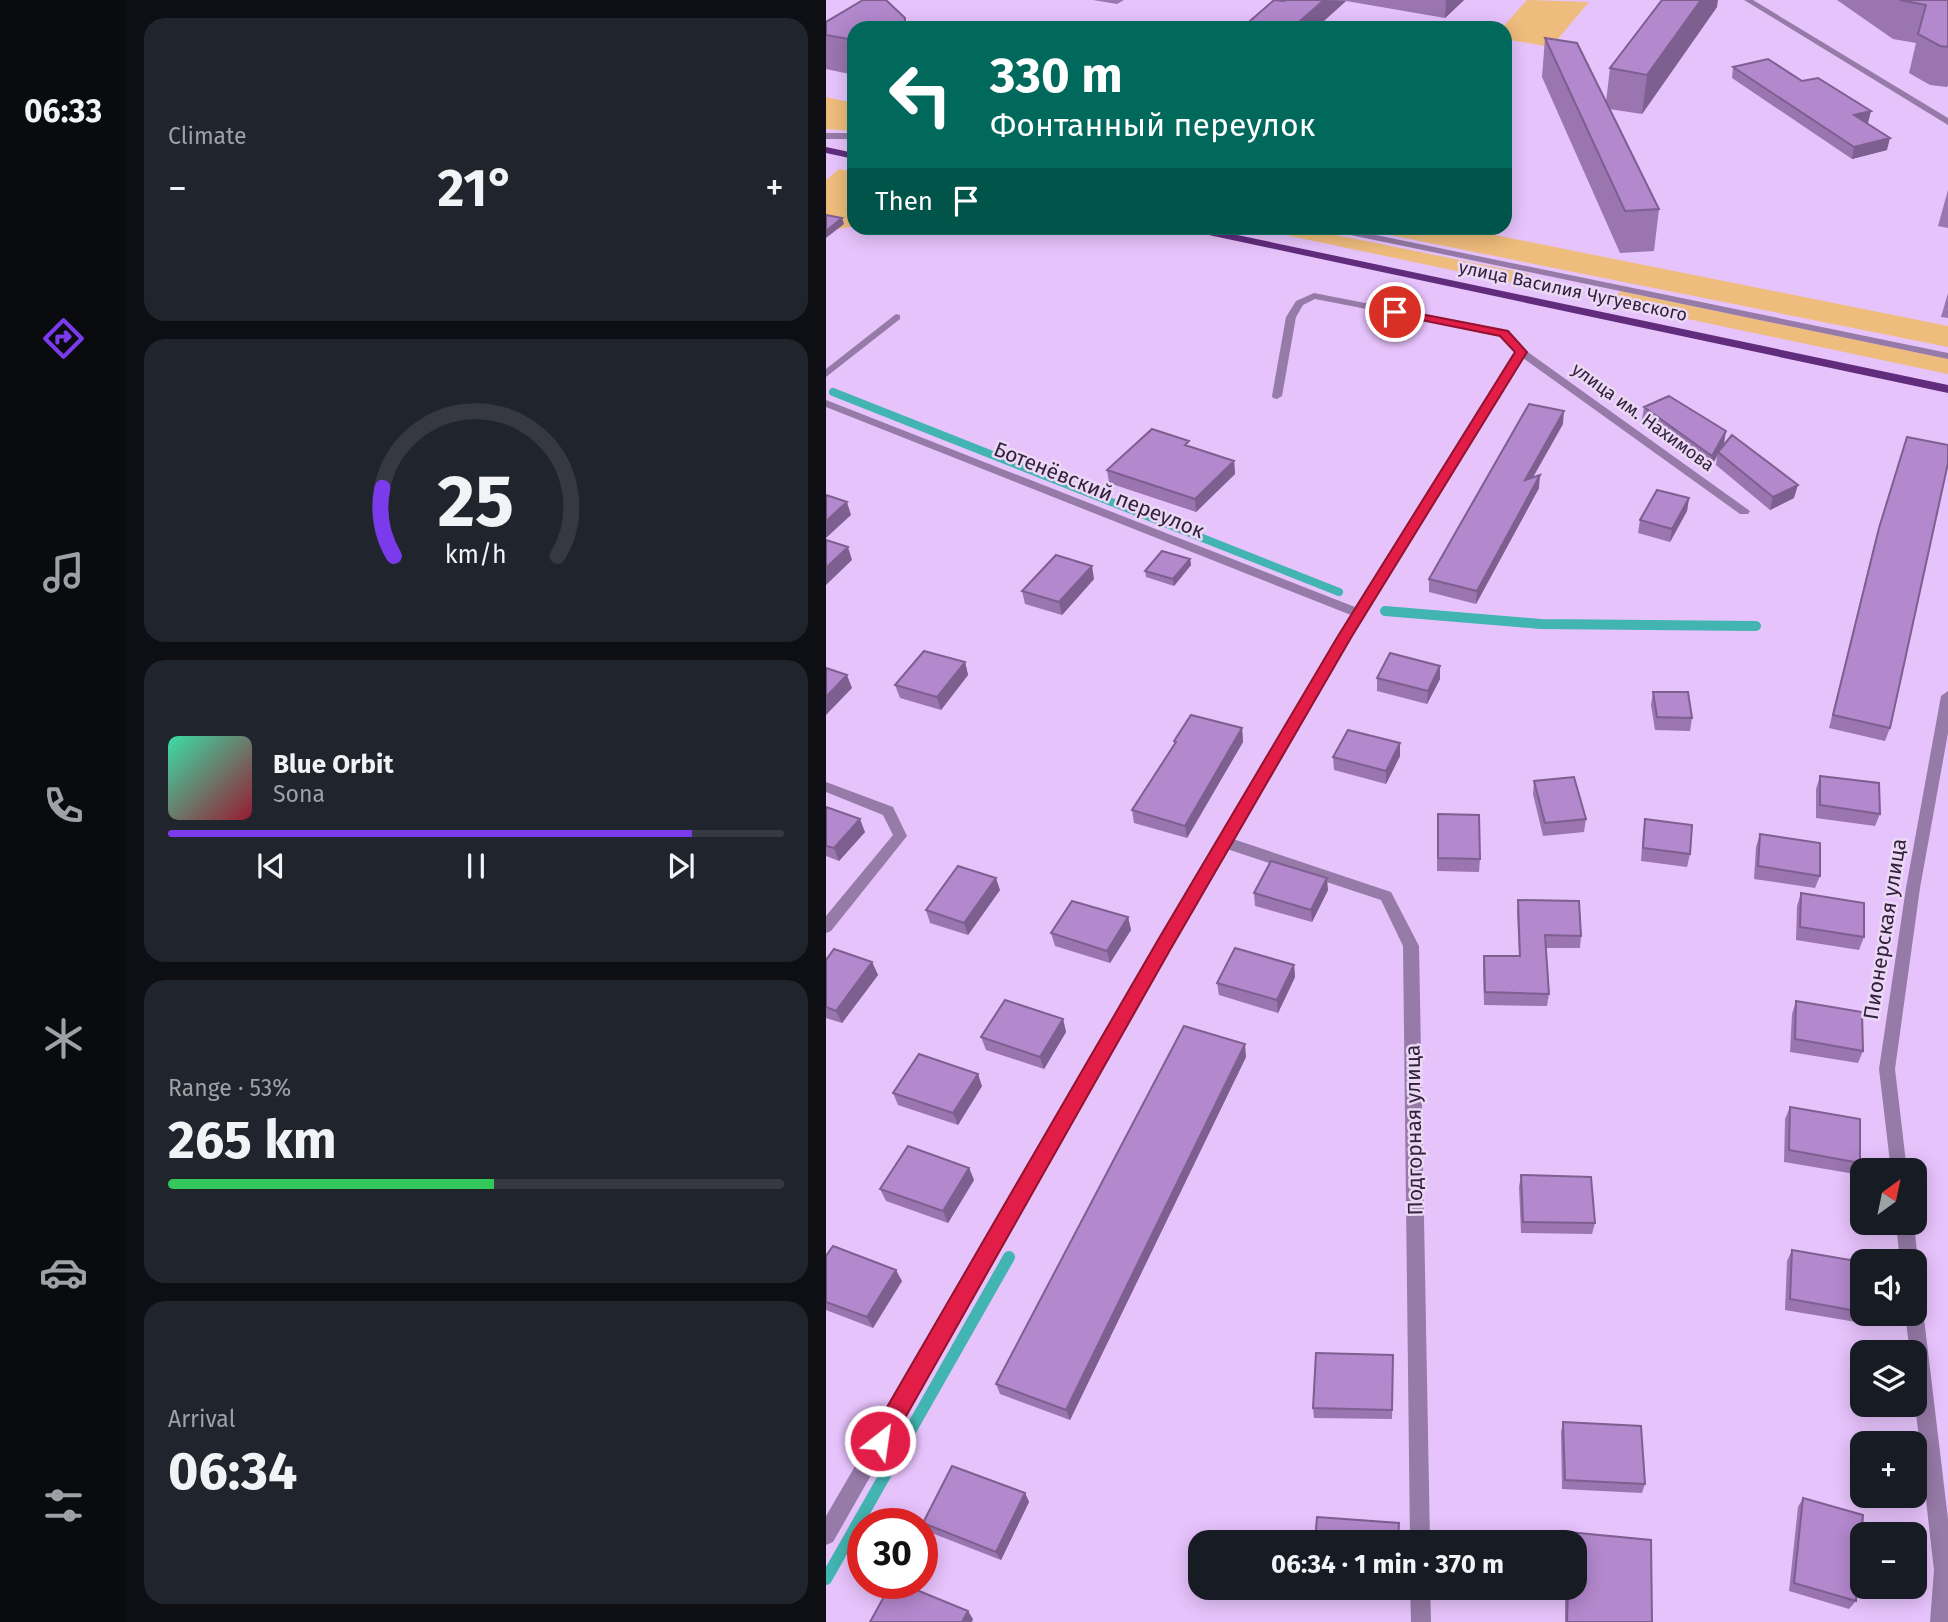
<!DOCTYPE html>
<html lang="en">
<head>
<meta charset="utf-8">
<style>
	body { margin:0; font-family:"Fira Sans",sans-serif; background:#20242c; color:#f1f3f6; height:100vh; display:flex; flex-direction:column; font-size:26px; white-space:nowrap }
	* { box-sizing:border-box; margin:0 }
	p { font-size:23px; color:#9ea1a6 }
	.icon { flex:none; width:38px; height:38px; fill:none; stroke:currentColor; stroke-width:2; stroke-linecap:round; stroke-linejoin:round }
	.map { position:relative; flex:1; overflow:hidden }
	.details { display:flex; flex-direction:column; gap:18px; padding:18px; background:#0d0f14; width:700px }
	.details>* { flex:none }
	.banner { position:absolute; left:21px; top:21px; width:665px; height:214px; border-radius:21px; box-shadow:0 4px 18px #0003; background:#00695c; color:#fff; overflow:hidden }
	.needle { width:46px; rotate:33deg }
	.controls { position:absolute; left:1024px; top:1158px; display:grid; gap:14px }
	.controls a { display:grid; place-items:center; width:77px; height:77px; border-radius:14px; background:#171b24; box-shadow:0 4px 18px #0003; font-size:35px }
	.speed { position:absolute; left:21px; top:1508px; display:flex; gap:14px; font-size:35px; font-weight:700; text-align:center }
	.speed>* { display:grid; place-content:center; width:91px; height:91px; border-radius:50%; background:#171b24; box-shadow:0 4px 18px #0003; line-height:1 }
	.speed .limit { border:10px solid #d22; background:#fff; color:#111 }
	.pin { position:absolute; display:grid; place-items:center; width:60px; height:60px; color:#fff; margin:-30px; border:4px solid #fff; border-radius:50%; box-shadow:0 2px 7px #0007 }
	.me { position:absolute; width:77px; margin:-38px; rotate:30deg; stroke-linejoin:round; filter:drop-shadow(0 0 5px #0008) }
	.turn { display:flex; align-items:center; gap:24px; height:147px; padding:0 28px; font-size:32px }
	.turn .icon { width:91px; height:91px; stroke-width:2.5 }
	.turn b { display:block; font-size:49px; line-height:60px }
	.then { display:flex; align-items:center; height:66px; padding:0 28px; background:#0003; gap:14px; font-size:26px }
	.big { font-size:52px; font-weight:700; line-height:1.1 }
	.details .tile { flex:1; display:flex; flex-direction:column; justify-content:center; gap:10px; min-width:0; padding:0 24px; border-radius:21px; background:#20242c }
	.details .dial { align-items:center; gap:0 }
	.dial svg { height:182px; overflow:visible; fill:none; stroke:#363941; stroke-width:7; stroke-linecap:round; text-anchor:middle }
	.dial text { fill:#f1f3f6; stroke:none }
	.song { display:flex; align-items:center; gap:21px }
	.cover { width:84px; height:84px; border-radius:10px; background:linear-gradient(135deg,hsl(160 70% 55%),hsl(350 70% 35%)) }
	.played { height:7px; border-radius:4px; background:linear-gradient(90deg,#7c3aed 85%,#363941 85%) }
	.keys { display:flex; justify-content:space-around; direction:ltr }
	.heat { display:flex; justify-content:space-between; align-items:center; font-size:38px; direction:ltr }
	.charge { height:10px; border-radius:5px; background:linear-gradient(90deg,#34c759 53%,#363941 0) }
	.trip { position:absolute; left:362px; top:1530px; width:399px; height:70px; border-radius:21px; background:#171b24; box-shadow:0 4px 18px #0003; font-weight:700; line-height:70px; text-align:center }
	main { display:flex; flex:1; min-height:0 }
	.tabs { display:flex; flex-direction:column; width:126px; justify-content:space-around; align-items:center; background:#090b0e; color:#9ea1a6 }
	.tabs .icon { width:49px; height:49px }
	.tabs .current { color:#7c3aed }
	.tabs b { font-size:32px; color:#f1f3f6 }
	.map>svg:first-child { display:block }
	.green { fill:#eebc7c }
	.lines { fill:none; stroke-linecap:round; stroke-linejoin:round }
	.stream-far2 { stroke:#42b4b1; stroke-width:8 }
	.stream-far1 { stroke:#42b4b1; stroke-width:10 }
	.stream { stroke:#42b4b1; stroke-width:12 }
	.street { fill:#967aa7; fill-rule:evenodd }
	.primary { fill:#622c7d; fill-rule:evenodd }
	.wall { fill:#9a75b0 }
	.shaded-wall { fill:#7d5f90 }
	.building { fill:#b388cd; stroke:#7d5f90; stroke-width:2 }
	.route { fill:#e11d48; stroke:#92132f; stroke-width:2 }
	.labels { text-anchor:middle; stroke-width:5; stroke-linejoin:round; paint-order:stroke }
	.far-street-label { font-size:18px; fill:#32213c; stroke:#ead8f5 }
	.street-label { font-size:21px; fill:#32213c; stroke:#ead8f5 }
</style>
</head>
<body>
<main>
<nav class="tabs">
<b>06:33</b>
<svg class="icon current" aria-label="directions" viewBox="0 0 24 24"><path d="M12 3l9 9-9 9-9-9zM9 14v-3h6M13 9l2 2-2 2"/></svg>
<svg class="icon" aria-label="music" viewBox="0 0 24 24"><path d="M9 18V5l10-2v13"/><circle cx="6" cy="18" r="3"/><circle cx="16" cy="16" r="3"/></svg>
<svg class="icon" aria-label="phone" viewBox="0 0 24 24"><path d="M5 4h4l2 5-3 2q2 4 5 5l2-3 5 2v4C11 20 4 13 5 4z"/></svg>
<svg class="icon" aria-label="climate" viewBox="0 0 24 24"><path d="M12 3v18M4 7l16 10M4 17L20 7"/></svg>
<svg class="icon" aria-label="car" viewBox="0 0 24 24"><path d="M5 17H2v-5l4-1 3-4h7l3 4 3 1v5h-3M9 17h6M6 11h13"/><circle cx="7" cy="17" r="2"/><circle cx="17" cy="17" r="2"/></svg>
<svg class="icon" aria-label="filters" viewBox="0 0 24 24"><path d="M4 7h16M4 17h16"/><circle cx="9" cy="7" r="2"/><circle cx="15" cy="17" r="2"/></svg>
</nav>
<section class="details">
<div class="tile"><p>Climate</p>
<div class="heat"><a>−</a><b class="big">21°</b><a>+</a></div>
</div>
<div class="tile dial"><svg viewBox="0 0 100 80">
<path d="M14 69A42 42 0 1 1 86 69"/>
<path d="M14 69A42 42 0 0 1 9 39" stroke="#7c3aed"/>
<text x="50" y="56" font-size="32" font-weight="700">25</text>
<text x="50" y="72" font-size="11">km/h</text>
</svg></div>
<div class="tile">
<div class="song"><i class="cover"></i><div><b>Blue Orbit</b><p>Sona</p></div></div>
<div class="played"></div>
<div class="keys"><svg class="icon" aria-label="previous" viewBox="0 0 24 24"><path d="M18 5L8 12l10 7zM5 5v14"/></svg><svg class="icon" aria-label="pause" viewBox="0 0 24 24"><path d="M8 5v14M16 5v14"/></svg><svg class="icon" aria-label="next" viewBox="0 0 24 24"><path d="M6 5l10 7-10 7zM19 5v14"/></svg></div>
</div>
<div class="tile"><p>Range · 53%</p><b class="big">265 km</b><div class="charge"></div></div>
<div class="tile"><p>Arrival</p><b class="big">06:34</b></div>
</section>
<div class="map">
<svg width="1122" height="1622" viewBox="0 0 1122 1622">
	<rect width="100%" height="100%" fill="#e7c3fc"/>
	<path class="green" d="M 701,0 L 763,2 L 725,47 L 679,39 L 679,28 L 676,28 Z
		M 0,97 L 28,103 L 28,131 L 0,129 Z
		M 13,169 L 28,172 L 28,226 L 13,229 L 0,228 L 0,180 Z
		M 426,228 L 475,228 L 703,274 L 697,285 Z
		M 529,228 L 634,228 L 1122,326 L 1122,347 Z
		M 794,291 L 1122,359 L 1122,374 L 786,303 Z"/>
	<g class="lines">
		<path class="stream-far2" d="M 7,392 L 513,592"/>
		<path class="stream-far1" d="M 559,611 L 715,624 L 930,626"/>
		<path class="stream" d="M 0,1579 L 183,1257"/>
		<path class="street" d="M 918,0 L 927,0 L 1122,118 L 1122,125 Z
			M 0,133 L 28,133 L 28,139 L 0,139 Z
			M 500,228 L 516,228 L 1122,353 L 1122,359 L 505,231 Z
			M 488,293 L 682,331 L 699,350 L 924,511 L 922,514 L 914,514 L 697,358 L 538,613 L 407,839 L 565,892 L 593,946 L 604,1542 L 584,1542 L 577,946 L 555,900 L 401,849 L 7,1542 L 0,1545 L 0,1516 L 525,615 L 0,407 L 0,400 L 529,607 L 690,352 L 675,335 L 489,299 L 477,305 L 470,317 L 456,396 L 451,399 L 447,398 L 446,396 L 460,317 L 470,301 Z
			M 70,314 L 74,315 L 74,319 L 0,377 L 0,369 Z
			M 1122,691 L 1122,733 L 1094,888 L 1069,1069 L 1081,1171 L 1065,1171 L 1053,1069 L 1080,888 L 1115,696 Z
			M 0,782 L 67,807 L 81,836 L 5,931 L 0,933 L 0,916 L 67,835 L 57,815 L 0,792 Z
			M 1070,1223 L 1088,1223 L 1092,1262 L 1089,1268 L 1088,1262 L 1074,1262 Z
			M 1088,1302 L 1094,1304 L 1097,1310 L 1122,1519 L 1122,1622 L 1104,1622 L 1108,1570 L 1088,1396 L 1088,1353 L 1084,1353 L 1079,1314 L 1088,1314 Z
			M 584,1587 L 604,1587 L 605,1622 L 585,1622 Z"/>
		<path class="primary" d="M 0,147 L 28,153 L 28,159 L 0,153 Z
			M 358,228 L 378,228 L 1122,385 L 1122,393 L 364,231 Z"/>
	</g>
	<path class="wall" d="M 267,0 L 298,0 L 291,4 Z
		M 460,0 L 638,0 L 619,18 L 520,1 L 490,28 L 458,1 Z
		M 1011,0 L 1122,0 L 1122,85 L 1121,87 L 1104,85 L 1083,73 L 1090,43 L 1067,39 Z
		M 891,7 L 816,114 L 783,109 L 833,209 L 828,251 L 794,253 L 716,77 L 719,38 L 780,102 L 784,68 Z
		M 0,35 L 28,40 L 28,75 L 0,69 Z
		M 907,67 L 1042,123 L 1041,123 L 1061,150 L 1026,159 L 906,78 Z
		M 1122,190 L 1122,228 L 1112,226 Z
		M 1122,293 L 1122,318 L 1115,317 Z
		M 818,407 L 898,444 L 896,447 L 968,498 L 944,510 L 890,465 L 891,456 L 884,469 L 816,420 Z
		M 737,424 L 707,477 L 713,488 L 650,604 L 603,592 L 603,579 Z
		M 1081,437 L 1064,728 L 1059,741 L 1003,728 L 1049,541 Z
		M 364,446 L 408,461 L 409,474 L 370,512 L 283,483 L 281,470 Z
		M 863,498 L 861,511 L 844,542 L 812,533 L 814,520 Z
		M 364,559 L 365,565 L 348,586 L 320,577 L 319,571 Z
		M 268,579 L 236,615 L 199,604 L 196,591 Z
		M 139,662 L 142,675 L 115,710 L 74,698 L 69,685 Z
		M 551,678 L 614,679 L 601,704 L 551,691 Z
		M 827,692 L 866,718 L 864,731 L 829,730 L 825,705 Z
		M 416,728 L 417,742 L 361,838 L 308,823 L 306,810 L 348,745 L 348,741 Z
		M 574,743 L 574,756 L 560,784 L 508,770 L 507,757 Z
		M 994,776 L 1054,814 L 1049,826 L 990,818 L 990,789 Z
		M 708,781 L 760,819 L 758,832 L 717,836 L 707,794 Z
		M 0,807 L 39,832 L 13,861 L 0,856 Z
		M 819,819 L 864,854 L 861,867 L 815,861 L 817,832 Z
		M 611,827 L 654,859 L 653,872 L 611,871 Z
		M 934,834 L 994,876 L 989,888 L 928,879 L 930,847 Z
		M 174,890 L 142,935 L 104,923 L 100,910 Z
		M 502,890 L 486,922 L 429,906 L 428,893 Z
		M 975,893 L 1038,937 L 1033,950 L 970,940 L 971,906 Z
		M 692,900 L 755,936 L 754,948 L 720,948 L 723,994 L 721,1006 L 658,1005 L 657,968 L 658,956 L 693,956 L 691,913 Z
		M 302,917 L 305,930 L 284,963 L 229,946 L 225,933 Z
		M 0,960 L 46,962 L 52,975 L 16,1023 L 0,1018 Z
		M 468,965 L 469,977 L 452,1013 L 393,995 L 391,983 Z
		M 970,1001 L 1037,1051 L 1032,1063 L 964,1052 L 966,1014 Z
		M 237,1019 L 240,1032 L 218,1069 L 160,1050 L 155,1037 Z
		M 420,1057 L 244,1420 L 174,1394 L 170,1384 Z
		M 156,1086 L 132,1125 L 72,1105 L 67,1093 Z
		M 964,1107 L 1034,1163 L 1029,1174 L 958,1162 L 959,1119 Z
		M 143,1168 L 148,1180 L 122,1223 L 60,1201 L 54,1189 Z
		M 695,1175 L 769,1223 L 766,1234 L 695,1233 L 693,1187 Z
		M 966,1250 L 1036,1262 L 1036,1314 L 1041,1314 L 1036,1323 L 959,1310 L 961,1261 Z
		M 0,1256 L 76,1281 L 47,1328 L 0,1310 Z
		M 567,1355 L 566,1419 L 488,1418 L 487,1408 Z
		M 737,1422 L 819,1484 L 816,1493 L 736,1489 L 735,1432 Z
		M 199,1493 L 203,1502 L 175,1560 L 103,1532 L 97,1523 Z
		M 977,1498 L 1030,1601 L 1023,1609 L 963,1591 L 972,1507 Z
		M 742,1532 L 826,1622 L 739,1622 L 739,1587 L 749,1587 L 749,1542 L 739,1542 Z
		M 486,1587 L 570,1587 L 570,1594 L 487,1588 Z"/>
	<path class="shaded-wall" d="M 498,0 L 520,1 L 490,28 L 466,28 Z
		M 620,0 L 638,0 L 619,18 Z
		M 875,0 L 892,0 L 891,7 L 816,114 L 821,75 Z
		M 1045,111 L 1042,123 L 1026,127 L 1028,115 Z
		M 1064,138 L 1061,150 L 1026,159 L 1028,147 Z
		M 16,218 L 18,224 L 0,238 L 0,231 Z
		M 738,411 L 737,424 L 698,493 L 699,480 Z
		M 900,431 L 898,444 L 893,453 L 892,452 L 891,456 L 884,469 L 886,456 Z
		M 408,461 L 409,474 L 370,512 L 369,499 Z
		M 714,475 L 713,488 L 650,604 L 651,591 Z
		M 972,485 L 968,498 L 944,510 L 947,497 Z
		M 863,498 L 861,511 L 844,542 L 846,529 Z
		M 21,502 L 25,515 L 0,538 L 0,521 Z
		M 22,547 L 26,560 L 0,585 L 0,568 Z
		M 364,559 L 365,565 L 348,586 L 347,579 Z
		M 266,566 L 268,579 L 236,615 L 233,602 Z
		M 139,662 L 142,675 L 115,710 L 111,697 Z
		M 614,666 L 614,679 L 601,704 L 602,691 Z
		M 21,675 L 26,688 L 0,715 L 0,697 Z
		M 416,728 L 417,742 L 361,838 L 359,826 Z
		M 574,743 L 574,756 L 560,784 L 560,771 Z
		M 34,819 L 39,832 L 13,861 L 8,848 Z
		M 170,878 L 174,890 L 142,935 L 138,923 Z
		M 501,878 L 502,890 L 486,922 L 485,910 Z
		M 302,917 L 305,930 L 284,963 L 281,951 Z
		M 46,962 L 52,975 L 16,1023 L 10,1011 Z
		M 468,965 L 469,977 L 452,1013 L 451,1000 Z
		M 237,1019 L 240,1032 L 218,1069 L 214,1057 Z
		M 419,1044 L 420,1057 L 244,1420 L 240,1410 Z
		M 152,1074 L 156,1086 L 132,1125 L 127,1113 Z
		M 143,1168 L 148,1180 L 122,1223 L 117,1211 Z
		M 70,1270 L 76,1281 L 47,1328 L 41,1317 Z
		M 199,1493 L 203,1502 L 175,1560 L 170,1552 Z
		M 142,1611 L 147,1619 L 146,1622 L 136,1622 Z"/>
	<path class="building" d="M 37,0 L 60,0 L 79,18 L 79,28 L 28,28 L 28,40 L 0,35 L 0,22 Z
		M 448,0 L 458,1 L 460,0 L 498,0 L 466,28 L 416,28 Z
		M 836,0 L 875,0 L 821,75 L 784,68 Z
		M 1074,0 L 1122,0 L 1122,47 L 1114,46 L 1092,34 L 1100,5 Z
		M 719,38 L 751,43 L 833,209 L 799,211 Z
		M 942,59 L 976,81 L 992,78 L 1045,111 L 1028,115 L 1064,138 L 1028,147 L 907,67 Z
		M 0,215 L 16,218 L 0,231 Z
		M 843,396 L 900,431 L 886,456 L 818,407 Z
		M 703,404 L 738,411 L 699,480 L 714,475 L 651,591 L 603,579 Z
		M 326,429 L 363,441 L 359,445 L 408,461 L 369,499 L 281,470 Z
		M 906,435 L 972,485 L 947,497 L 892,452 Z
		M 1081,437 L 1122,445 L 1122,463 L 1064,728 L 1007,715 L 1053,528 Z
		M 831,490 L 863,498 L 846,529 L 814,520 Z
		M 0,495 L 21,502 L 0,521 Z
		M 0,540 L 22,547 L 0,568 Z
		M 336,551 L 364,559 L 347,579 L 319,571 Z
		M 230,555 L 266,566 L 233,602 L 196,591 Z
		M 98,651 L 139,662 L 111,697 L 69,685 Z
		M 564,653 L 614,666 L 602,691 L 551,678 Z
		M 0,668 L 21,675 L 0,697 Z
		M 827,692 L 862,692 L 866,718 L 831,717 Z
		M 365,715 L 416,728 L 359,826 L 306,810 L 350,742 L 348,741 Z
		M 522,730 L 574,743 L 560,771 L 507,757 Z
		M 994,776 L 1053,783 L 1054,814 L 994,805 Z
		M 748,777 L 760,819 L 719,823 L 708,781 Z
		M 0,807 L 34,819 L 8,848 L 0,846 Z
		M 612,814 L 653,815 L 654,859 L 612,858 Z
		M 819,819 L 866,825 L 864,854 L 817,848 Z
		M 934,834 L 994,843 L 994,876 L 932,866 Z
		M 445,861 L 501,878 L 485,910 L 428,893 Z
		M 132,866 L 170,878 L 138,923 L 100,910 Z
		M 975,893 L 1038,903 L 1038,937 L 974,927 Z
		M 692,900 L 753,901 L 755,936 L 719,935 L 723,994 L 659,992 L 658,956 L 694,956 Z
		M 246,901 L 302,917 L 281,951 L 225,933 Z
		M 409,948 L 468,965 L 451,1000 L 391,983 Z
		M 8,949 L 46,962 L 10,1011 L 0,1007 L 0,960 Z
		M 179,1000 L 237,1019 L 214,1057 L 155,1037 Z
		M 970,1001 L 1036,1012 L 1037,1051 L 969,1039 Z
		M 358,1026 L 419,1044 L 240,1410 L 170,1384 Z
		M 93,1054 L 152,1074 L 127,1113 L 67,1093 Z
		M 964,1107 L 1034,1119 L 1034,1163 L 963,1150 Z
		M 82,1146 L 143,1168 L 117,1211 L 54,1189 Z
		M 695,1175 L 765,1177 L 769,1223 L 697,1222 Z
		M 7,1246 L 70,1270 L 41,1317 L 0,1302 L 0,1256 Z
		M 966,1250 L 1036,1262 L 1036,1312 L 964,1299 Z
		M 490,1353 L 567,1355 L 566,1410 L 487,1408 Z
		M 737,1422 L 815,1426 L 819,1484 L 739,1480 Z
		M 126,1466 L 199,1493 L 170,1552 L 97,1523 Z
		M 977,1498 L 1037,1515 L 1030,1601 L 968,1583 Z
		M 491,1517 L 573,1523 L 572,1542 L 489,1542 Z
		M 742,1532 L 825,1540 L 826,1622 L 741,1622 L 742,1587 L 749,1587 L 749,1542 L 742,1542 Z
		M 65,1584 L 76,1584 L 142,1611 L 136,1622 L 44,1622 Z"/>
	<path class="route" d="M 569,309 L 682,331 L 701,352 L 526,636 L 344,950 L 62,1448 L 54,1451 L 46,1448 L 43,1441 L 46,1433 L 332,940 L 512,636 L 689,352 L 674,336 L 565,314 L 565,310 Z"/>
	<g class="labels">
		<g class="far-street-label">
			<text transform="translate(747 291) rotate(12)" y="6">улица Василия Чугуевского</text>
			<text transform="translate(817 417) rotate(36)" y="6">улица им. Нахимова</text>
		</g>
		<g class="street-label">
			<text transform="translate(273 490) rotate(22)" y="7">Ботенёвский переулок</text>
			<text transform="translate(1059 929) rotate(-81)" y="7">Пионерская улица</text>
			<text transform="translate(588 1130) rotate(-91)" y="7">Подгорная улица</text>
		</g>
	</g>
</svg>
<div class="controls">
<a><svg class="needle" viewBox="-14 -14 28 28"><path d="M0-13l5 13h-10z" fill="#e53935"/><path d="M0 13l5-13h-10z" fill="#9ea1a6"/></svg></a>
<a><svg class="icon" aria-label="sound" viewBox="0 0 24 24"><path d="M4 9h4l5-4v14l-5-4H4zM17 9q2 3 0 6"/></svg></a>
<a><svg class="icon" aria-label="layers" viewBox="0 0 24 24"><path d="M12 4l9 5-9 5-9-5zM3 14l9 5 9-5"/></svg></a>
<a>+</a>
<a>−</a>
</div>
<div class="speed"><div class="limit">30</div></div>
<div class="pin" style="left:569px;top:312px;background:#d93025"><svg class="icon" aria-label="arrive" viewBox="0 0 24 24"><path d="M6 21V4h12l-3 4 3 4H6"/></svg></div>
<svg class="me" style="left:54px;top:1441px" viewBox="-20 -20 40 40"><circle r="17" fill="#e11d48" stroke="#fff" stroke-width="3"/><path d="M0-11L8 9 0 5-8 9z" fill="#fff"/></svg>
<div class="trip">06:34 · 1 min · 370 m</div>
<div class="banner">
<div class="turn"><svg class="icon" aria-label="left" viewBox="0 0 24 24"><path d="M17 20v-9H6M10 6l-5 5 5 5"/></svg><div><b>330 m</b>Фонтанный переулок</div></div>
<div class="then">Then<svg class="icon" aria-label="arrive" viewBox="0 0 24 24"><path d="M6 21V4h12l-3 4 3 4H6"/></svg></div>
</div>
</div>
</main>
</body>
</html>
